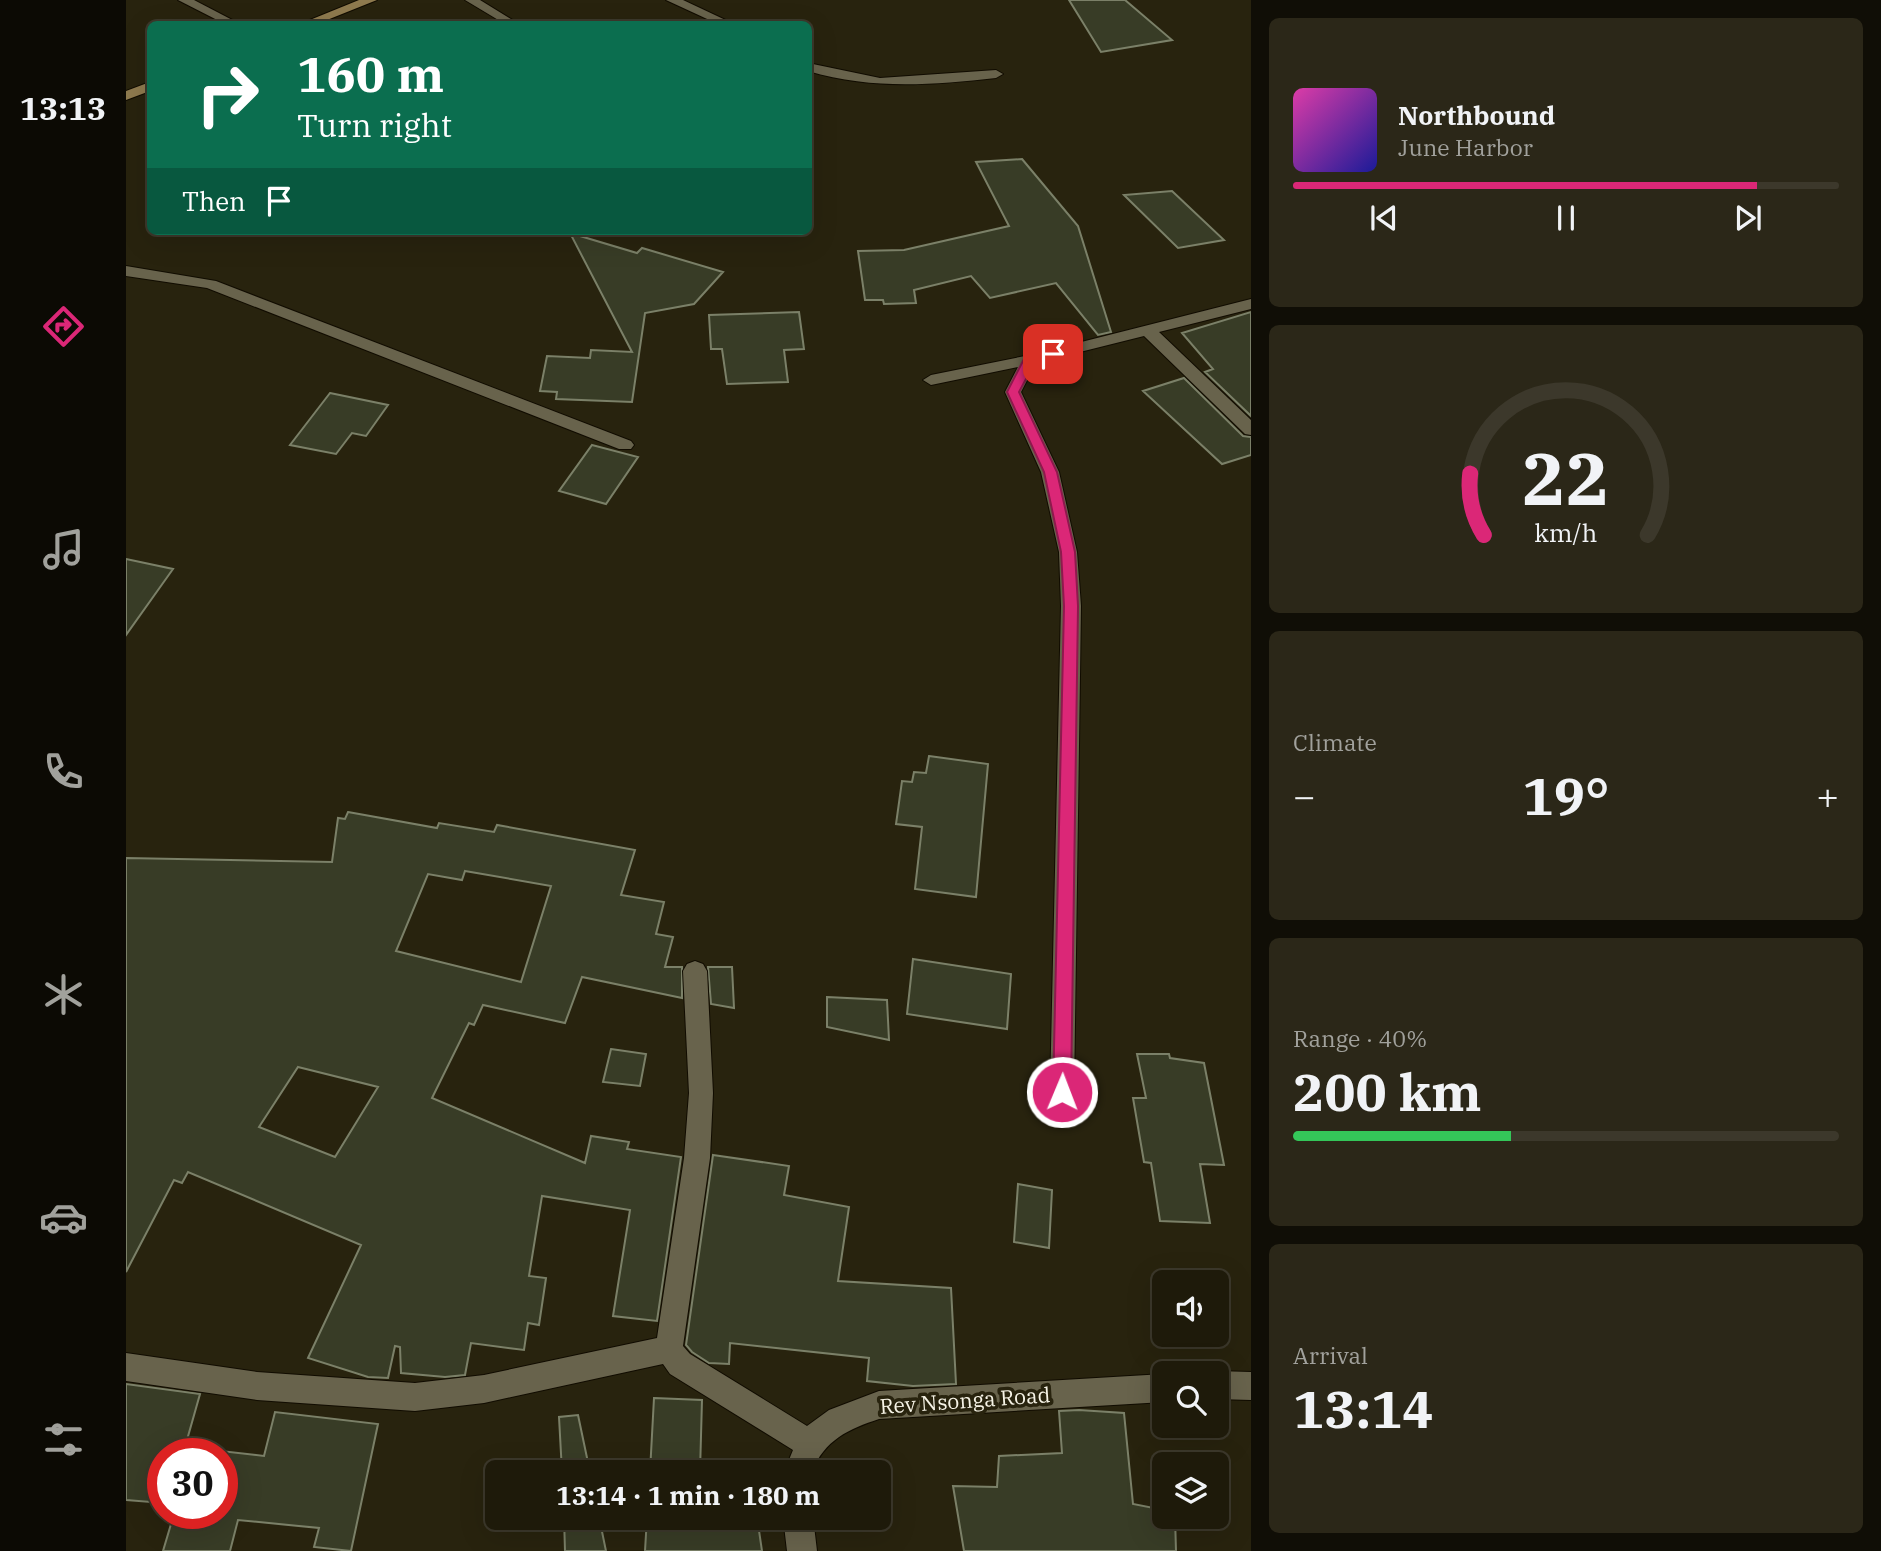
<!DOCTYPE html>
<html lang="en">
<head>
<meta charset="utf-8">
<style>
	body { margin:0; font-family:"IBM Plex Serif",serif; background:#2b2718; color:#f1f3f6; height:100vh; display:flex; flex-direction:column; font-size:26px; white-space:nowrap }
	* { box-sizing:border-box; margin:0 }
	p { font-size:23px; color:#a1a19c }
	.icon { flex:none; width:38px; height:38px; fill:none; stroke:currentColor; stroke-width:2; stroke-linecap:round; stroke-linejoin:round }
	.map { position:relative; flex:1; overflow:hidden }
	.sheet { display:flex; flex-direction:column; gap:18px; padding:18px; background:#100e06; width:630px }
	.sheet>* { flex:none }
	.top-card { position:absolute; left:21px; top:21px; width:665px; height:214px; border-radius:10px; box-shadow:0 7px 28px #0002,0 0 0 2px #3c382b; background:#0b6e4f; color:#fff; overflow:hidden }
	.fabs { position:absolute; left:1026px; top:1270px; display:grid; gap:14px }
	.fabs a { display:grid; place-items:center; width:77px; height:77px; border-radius:10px; background:#1e1a0a; box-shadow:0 7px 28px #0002,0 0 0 2px #3c382b; font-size:35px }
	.speed { position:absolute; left:21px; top:1438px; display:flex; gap:14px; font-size:35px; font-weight:700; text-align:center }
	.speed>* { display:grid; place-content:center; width:91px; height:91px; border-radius:50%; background:#1e1a0a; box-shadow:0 7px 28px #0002,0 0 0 2px #3c382b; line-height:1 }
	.speed .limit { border:10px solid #d22; background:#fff; color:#111 }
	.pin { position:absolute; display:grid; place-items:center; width:60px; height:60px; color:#fff; margin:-30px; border-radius:14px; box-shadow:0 4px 10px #0006 }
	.me { position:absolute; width:77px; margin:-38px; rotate:1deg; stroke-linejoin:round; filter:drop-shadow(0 0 5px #0008) }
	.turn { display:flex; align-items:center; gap:24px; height:147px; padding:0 35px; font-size:32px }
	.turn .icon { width:91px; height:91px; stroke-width:2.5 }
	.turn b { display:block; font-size:49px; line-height:60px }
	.then { display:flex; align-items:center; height:66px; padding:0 35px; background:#0003; gap:14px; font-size:26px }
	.big { font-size:52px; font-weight:800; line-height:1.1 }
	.sheet .tile { flex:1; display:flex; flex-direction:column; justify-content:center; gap:10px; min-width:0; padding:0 24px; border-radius:10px; background:#2b2718 }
	.sheet .dial { align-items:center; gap:0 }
	.dial svg { height:182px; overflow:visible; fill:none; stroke:#3c382b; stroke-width:7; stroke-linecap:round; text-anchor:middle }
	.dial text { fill:#f1f3f6; stroke:none }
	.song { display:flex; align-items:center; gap:21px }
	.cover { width:84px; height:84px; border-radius:10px; background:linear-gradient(135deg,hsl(320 70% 55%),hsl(240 70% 35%)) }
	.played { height:7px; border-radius:4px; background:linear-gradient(90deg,#db2777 85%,#3c382b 85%) }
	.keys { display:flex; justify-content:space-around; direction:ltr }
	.heat { display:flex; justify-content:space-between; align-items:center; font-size:38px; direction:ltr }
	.charge { height:10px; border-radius:5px; background:linear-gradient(90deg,#34c759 40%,#3c382b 0) }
	.trip { position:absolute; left:359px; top:1460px; width:406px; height:70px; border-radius:10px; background:#1e1a0a; box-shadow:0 7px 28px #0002,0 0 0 2px #3c382b; font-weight:800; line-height:70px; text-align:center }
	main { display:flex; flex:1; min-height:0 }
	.dock { display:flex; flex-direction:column; width:126px; justify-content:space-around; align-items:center; background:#0c0a04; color:#a1a19c }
	.dock .icon { width:49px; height:49px }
	.dock .current { color:#db2777 }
	.dock b { font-size:32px; color:#f1f3f6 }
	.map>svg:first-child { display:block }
	.building { fill:#383c26; stroke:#7b8068; stroke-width:2; fill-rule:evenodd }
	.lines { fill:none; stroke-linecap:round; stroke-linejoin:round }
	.lane-casing { stroke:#110c00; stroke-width:2 }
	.street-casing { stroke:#110c00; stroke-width:2 }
	.secondary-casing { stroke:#110c00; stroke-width:2 }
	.lane { fill:#68634c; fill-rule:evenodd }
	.street { fill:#68634c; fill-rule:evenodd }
	.secondary { fill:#8e7a4e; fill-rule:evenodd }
	.route { fill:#db2777; stroke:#8e194d; stroke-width:2 }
	.labels { text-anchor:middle; stroke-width:7; stroke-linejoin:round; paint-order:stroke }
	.near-street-label { font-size:21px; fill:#f6f3e6; stroke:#28230e }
</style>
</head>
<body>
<main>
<nav class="dock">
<b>13:13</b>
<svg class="icon current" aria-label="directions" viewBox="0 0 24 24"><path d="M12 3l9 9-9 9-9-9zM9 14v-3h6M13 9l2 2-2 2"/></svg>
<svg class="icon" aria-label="music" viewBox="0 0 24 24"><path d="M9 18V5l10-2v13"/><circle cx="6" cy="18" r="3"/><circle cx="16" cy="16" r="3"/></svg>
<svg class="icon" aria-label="phone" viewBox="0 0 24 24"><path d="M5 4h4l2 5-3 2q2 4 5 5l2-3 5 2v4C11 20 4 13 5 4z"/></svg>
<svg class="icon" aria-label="climate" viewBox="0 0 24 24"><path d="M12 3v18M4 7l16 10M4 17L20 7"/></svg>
<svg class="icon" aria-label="car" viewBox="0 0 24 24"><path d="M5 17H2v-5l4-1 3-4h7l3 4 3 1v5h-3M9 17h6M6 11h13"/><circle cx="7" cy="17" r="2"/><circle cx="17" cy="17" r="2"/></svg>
<svg class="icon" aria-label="filters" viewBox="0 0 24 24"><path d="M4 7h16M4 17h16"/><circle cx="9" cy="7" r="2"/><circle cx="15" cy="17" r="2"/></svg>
</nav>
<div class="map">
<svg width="1125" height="1551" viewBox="0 0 1125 1551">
	<rect width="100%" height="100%" fill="#28230e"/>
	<path class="building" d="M 943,0 L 999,0 L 1046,40 L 975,52 Z
		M 896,159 L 952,226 L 985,332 L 972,335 L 930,283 L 864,298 L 845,276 L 788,290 L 790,303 L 758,304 L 757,300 L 739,300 L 732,251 L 778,250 L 883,226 L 850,162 Z
		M 1046,191 L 1098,240 L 1052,248 L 998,195 Z
		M 444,233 L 511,253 L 516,248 L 597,272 L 568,304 L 519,313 L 506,402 L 430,399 L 431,392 L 414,391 L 421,356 L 464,358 L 465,350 L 506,352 Z
		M 673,312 L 678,349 L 658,350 L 662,382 L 601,384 L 596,349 L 585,349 L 583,315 Z
		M 1125,312 L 1125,416 L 1079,372 L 1087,369 L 1056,333 Z
		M 1058,378 L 1117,436 L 1125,437 L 1125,455 L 1096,464 L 1017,391 Z
		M 204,393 L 262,405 L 240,436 L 226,433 L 210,454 L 164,445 Z
		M 466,445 L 512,457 L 480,504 L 433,491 Z
		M 0,559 L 47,569 L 0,635 Z
		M 803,756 L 862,764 L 850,897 L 789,889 L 796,827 L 770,824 L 776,781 L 786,782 L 788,772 L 800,773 Z
		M 222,812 L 311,828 L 313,823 L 368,832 L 371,825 L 509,850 L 495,895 L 538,902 L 530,934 L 547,937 L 539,967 L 556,967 L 556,998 L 456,977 L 439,1023 L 357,1005 L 348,1025 L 343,1023 L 306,1098 L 459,1163 L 465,1136 L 503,1142 L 501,1149 L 555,1157 L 531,1321 L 487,1316 L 504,1210 L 416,1196 L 403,1276 L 420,1278 L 413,1325 L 402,1323 L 398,1350 L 345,1343 L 339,1375 L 319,1377 L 275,1373 L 274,1347 L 269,1346 L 262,1378 L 242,1377 L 182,1358 L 235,1245 L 62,1172 L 56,1183 L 48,1180 L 0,1272 L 0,858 L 206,862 L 212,818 L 219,819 ZM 339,871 L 425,886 L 395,982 L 270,951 L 302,874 L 336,880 ZM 172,1067 L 252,1087 L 209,1157 L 133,1127 Z
		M 787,959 L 885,974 L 881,1029 L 781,1014 Z
		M 582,967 L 606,967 L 608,1008 L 585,1004 Z
		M 701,997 L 761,1000 L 763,1040 L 701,1027 Z
		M 485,1049 L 520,1054 L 514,1086 L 477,1082 Z
		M 1011,1054 L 1043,1054 L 1044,1058 L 1078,1063 L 1098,1165 L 1074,1164 L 1084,1223 L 1034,1221 L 1025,1163 L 1018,1162 L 1007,1098 L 1020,1098 Z
		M 587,1155 L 663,1166 L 658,1195 L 723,1207 L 712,1281 L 825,1288 L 830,1384 L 787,1386 L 741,1381 L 743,1358 L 604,1343 L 603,1364 L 583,1363 L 566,1352 L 560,1345 Z
		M 892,1184 L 926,1190 L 923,1248 L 888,1242 Z
		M 0,1384 L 74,1394 L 59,1447 L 138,1456 L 149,1412 L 252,1424 L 225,1551 L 188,1547 L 193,1528 L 112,1520 L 104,1551 L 37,1551 L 48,1514 L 96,1514 L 96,1454 L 37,1454 L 37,1503 L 0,1500 Z
		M 528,1398 L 576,1400 L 574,1472 L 524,1472 Z
		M 953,1410 L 998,1413 L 1007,1504 L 1038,1510 L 1038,1517 L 1049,1517 L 1050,1551 L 838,1551 L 827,1486 L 871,1487 L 873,1456 L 936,1453 L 933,1411 Z
		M 452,1415 L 464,1472 L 436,1472 L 433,1417 Z
		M 438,1517 L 473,1517 L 480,1551 L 439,1551 Z
		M 521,1517 L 631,1517 L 636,1551 L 519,1551 Z"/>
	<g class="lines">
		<defs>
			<path id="lane" d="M 52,0 L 68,0 L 114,24 L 99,24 Z"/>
			<path id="street" d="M 339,0 L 354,0 L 393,24 L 379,24 Z
				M 540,0 L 557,0 L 608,24 L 592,24 Z
				M 682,63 L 754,78 L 870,70 L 877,74 L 870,78 C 805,85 746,90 682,71 Z
				M 0,266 L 90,281 L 505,441 L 508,445 L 505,449 L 493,449 L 81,288 L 0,276 Z
				M 1125,299 L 1125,309 L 1033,332 L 1125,420 L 1125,435 L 1119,434 L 1018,336 L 910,363 L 895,392 L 933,472 L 951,552 L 955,606 L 948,1092 L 945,1100 L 936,1103 L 927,1100 L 924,1092 L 935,606 L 933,552 L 915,472 L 879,392 L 892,367 L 805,385 L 797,380 L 805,375 L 904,355 Z
				M 569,961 L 577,964 L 581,971 L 587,1093 L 584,1158 L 557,1346 L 564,1354 L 681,1426 L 703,1410 L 753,1391 L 1038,1374 L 1038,1402 L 753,1419 C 723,1429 698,1440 686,1472 L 658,1472 L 667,1450 L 544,1374 L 537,1364 L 358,1403 L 289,1411 L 131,1400 L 0,1381 L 0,1353 L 131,1372 L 289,1383 L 358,1375 L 531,1338 L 558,1158 L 563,1093 L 557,971 L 561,964 Z
				M 1090,1371 L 1125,1372 L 1125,1400 L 1090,1399 L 1090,1374 L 1084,1374 Z
				M 657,1517 L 687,1517 L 691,1551 L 661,1551 Z"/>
			<path id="secondary" d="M 233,0 L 251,0 L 191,24 L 174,24 Z
				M 24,82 L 24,91 L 0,100 L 0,91 Z"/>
		</defs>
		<use href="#lane" class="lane-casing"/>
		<use href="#street" class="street-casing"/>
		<use href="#secondary" class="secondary-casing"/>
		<use href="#lane" class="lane"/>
		<use href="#street" class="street"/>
		<use href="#secondary" class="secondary"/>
	</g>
	<path class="route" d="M 927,350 L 933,354 L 931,356 L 909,362 L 893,392 L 931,472 L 949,552 L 952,606 L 945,1092 L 943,1098 L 930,1098 L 927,1092 L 938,606 L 935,552 L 918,472 L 881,392 L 899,357 Z"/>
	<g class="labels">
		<g class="near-street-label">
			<text transform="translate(839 1401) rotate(-4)" y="7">Rev Nsonga Road</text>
		</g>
	</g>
</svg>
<div class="fabs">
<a><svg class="icon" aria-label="sound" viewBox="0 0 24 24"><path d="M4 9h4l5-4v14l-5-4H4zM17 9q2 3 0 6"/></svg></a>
<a><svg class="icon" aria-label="search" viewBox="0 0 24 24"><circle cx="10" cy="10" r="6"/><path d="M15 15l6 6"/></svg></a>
<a><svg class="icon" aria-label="layers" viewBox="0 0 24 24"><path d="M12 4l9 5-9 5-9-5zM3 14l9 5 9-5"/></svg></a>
</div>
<div class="speed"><div class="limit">30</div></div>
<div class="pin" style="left:927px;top:354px;background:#d93025"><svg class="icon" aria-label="arrive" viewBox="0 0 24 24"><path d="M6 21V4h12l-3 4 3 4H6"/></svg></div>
<svg class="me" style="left:936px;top:1092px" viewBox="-20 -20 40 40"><circle r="17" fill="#db2777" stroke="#fff" stroke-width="3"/><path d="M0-11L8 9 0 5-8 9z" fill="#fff"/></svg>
<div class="trip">13:14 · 1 min · 180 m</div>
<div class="top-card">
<div class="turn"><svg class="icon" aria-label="right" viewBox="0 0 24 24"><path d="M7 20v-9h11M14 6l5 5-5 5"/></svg><div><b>160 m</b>Turn right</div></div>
<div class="then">Then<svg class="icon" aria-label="arrive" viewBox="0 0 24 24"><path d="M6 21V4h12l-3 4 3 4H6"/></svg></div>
</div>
</div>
<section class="sheet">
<div class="tile">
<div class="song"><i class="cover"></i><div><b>Northbound</b><p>June Harbor</p></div></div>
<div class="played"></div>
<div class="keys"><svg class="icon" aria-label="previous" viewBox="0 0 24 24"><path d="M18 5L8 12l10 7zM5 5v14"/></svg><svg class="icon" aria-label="pause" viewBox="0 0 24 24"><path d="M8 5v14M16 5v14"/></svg><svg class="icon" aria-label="next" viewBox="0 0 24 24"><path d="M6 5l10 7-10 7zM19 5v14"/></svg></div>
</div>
<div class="tile dial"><svg viewBox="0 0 100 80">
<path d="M14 69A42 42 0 1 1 86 69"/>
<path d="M14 69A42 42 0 0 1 8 42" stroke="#db2777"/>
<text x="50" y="56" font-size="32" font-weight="700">22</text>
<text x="50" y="72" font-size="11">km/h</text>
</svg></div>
<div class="tile"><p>Climate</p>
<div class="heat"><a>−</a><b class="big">19°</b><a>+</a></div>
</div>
<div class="tile"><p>Range · 40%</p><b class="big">200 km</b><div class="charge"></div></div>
<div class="tile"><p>Arrival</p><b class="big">13:14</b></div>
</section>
</main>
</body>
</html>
